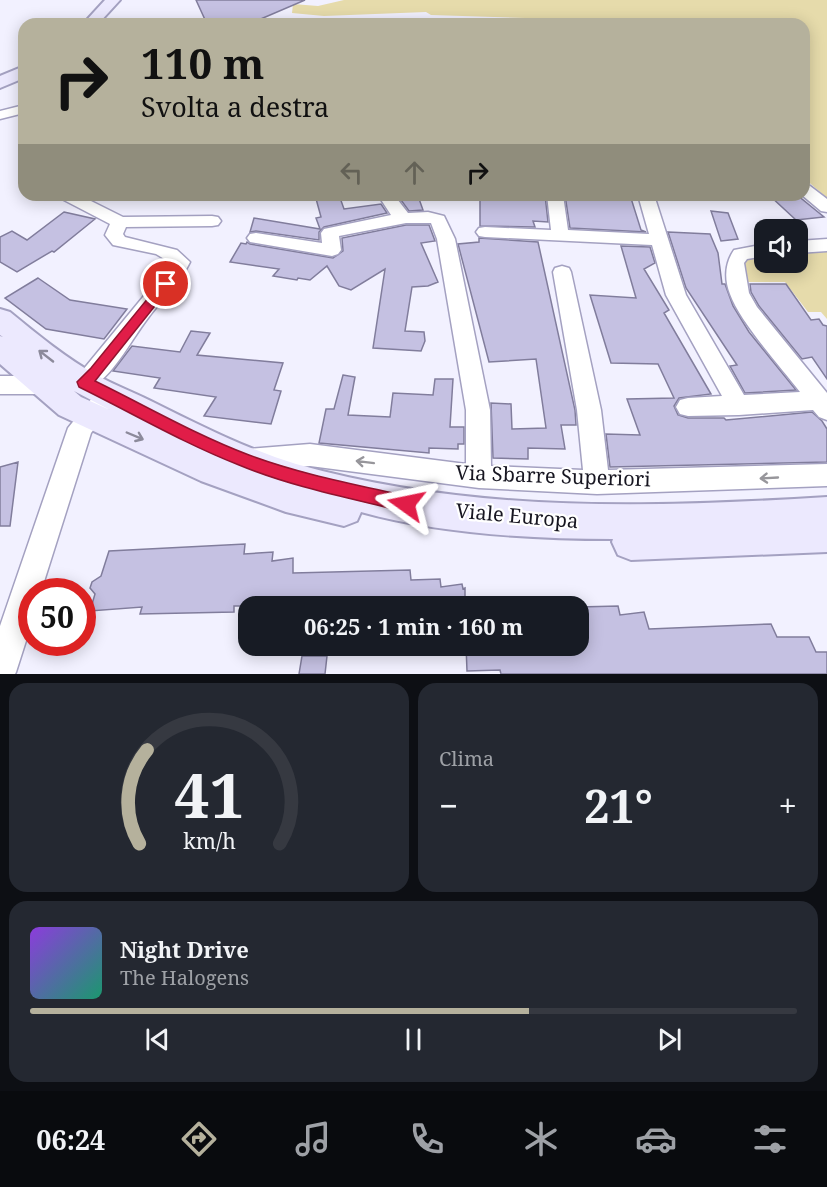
<!DOCTYPE html>
<html lang="it">
<head>
<meta charset="utf-8">
<style>
	body { margin:0; font-family:"Noto Serif",serif; background:#242831; color:#f1f3f6; height:100vh; display:flex; flex-direction:column; font-size:22px; white-space:nowrap }
	* { box-sizing:border-box; margin:0 }
	p { font-size:20px; color:#9ea1a6 }
	.icon { flex:none; width:33px; height:33px; fill:none; stroke:currentColor; stroke-width:2; stroke-linecap:round; stroke-linejoin:round }
	.map { position:relative; height:674px; overflow:hidden }
	.panel { display:flex; flex-direction:column; gap:9px; padding:9px; background:#0d0f14; flex:1 }
	.panel>* { flex:none }
	.guide { position:absolute; left:18px; top:18px; width:792px; height:183px; border-radius:18px; box-shadow:0 3px 15px #0003; background:#b5b19c; color:#111; overflow:hidden }
	.controls { position:absolute; left:754px; top:219px; display:grid; gap:12px }
	.controls a { display:grid; place-items:center; width:54px; height:54px; border-radius:12px; background:#171b24; box-shadow:0 3px 15px #0003; font-size:30px }
	.speed { position:absolute; left:18px; top:578px; display:flex; gap:12px; font-size:30px; font-weight:700; text-align:center }
	.speed>* { display:grid; place-content:center; width:78px; height:78px; border-radius:50%; background:#171b24; box-shadow:0 3px 15px #0003; line-height:1 }
	.speed .limit { border:9px solid #d22; background:#fff; color:#111 }
	.pin { position:absolute; display:grid; place-items:center; width:51px; height:51px; color:#fff; margin:-26px; border:3px solid #fff; border-radius:50%; box-shadow:0 2px 6px #0007 }
	.me { position:absolute; width:66px; margin:-33px; rotate:282deg; stroke-linejoin:round; filter:drop-shadow(0 0 4px #0008) }
	.turn { display:flex; align-items:center; gap:21px; height:126px; padding:0 24px; font-size:27px }
	.turn .icon { width:78px; height:78px; stroke-width:2.5 }
	.turn b { display:block; font-size:42px; line-height:51px }
	.lanes { display:flex; align-items:center; height:57px; padding:0 24px; background:#0003; justify-content:center; gap:30px; direction:ltr }
	.lanes .off { opacity:.35 }
	.big { font-size:45px; font-weight:700; line-height:1.1 }
	.panel .widget { flex:1; display:flex; flex-direction:column; justify-content:center; gap:9px; min-width:0; padding:0 21px; border-radius:18px; background:#242831 }
	.panel .dial { align-items:center; gap:0 }
	.dial svg { height:156px; overflow:visible; fill:none; stroke:#363941; stroke-width:7; stroke-linecap:round; text-anchor:middle }
	.dial text { fill:#f1f3f6; stroke:none }
	.song { display:flex; align-items:center; gap:18px }
	.cover { width:72px; height:72px; border-radius:9px; background:linear-gradient(135deg,hsl(270 70% 55%),hsl(160 70% 35%)) }
	.played { height:6px; border-radius:3px; background:linear-gradient(90deg,#b5b19c 65%,#363941 65%) }
	.keys { display:flex; justify-content:space-around; direction:ltr }
	.heat { display:flex; justify-content:space-between; align-items:center; font-size:33px; direction:ltr }
	.panel .tiles { flex:1; display:grid; gap:9px; grid-template-columns:1fr 1fr }
	.widget:last-child { grid-column:span 2 }
	.trip { position:absolute; left:238px; top:596px; width:351px; height:60px; border-radius:18px; background:#171b24; box-shadow:0 3px 15px #0003; font-weight:700; line-height:60px; text-align:center }
	.dock { display:flex; height:96px; justify-content:space-around; align-items:center; background:#090b0e; color:#9ea1a6 }
	.dock .icon { width:42px; height:42px }
	.dock .selected { color:#b5b19c }
	.dock b { font-size:27px; color:#f1f3f6 }
	.map>svg:first-child { display:block }
	.green { fill:#e6dbab }
	.building { fill:#c5c1e2; stroke:#817d9c; stroke-width:1.5 }
	.lines { fill:none; stroke-linecap:round; stroke-linejoin:round }
	.street-casing { stroke:#a4a1c1; stroke-width:3 }
	.secondary-casing { stroke:#a4a1c1; stroke-width:4 }
	.street { fill:#fff; fill-rule:evenodd }
	.secondary { fill:#ece9fe; fill-rule:evenodd }
	.oneway { stroke:#8c8a9b }
	.oneway2 { stroke:#97969b }
	.route { fill:#e11d48; stroke:#92132f; stroke-width:1.5 }
	.labels { text-anchor:middle; stroke-width:4.5; stroke-linejoin:round; paint-order:stroke }
	.near-street-label { font-size:20px; fill:#171621; stroke:#fff }
</style>
</head>
<body>
<div class="map">
<svg width="827" height="674" viewBox="0 0 827 674">
	<rect width="100%" height="100%" fill="#f2f1ff"/>
	<path class="green" d="M 344,0 L 827,0 L 827,198 L 804,178 L 804,24 L 547,24 L 525,18 L 431,15 L 426,12 L 324,16 L 292,13 L 293,4 L 318,6 Z
		M 827,245 L 827,319 L 821,312 L 808,312 L 785,282 L 738,282 L 740,254 L 765,250 L 765,262 L 798,262 L 798,247 Z"/>
	<path class="building" d="M 196,0 L 305,0 L 249,24 L 207,24 Z
		M 315,195 L 339,195 L 344,209 L 381,204 L 387,213 L 324,227 L 319,232 L 319,240 L 256,231 L 250,232 L 254,218 L 320,229 L 316,218 L 321,217 Z
		M 480,195 L 545,195 L 548,222 L 533,221 L 535,227 L 480,226 Z
		M 565,195 L 630,195 L 641,230 L 646,232 L 570,228 Z
		M 769,195 L 797,195 L 824,217 L 796,220 Z
		M 418,196 L 423,210 L 409,211 L 401,200 Z
		M 711,211 L 728,213 L 738,239 L 721,241 Z
		M 64,212 L 95,219 L 54,252 L 52,251 L 17,272 L 0,262 L 0,237 L 12,231 L 27,240 Z
		M 406,225 L 429,225 L 435,241 L 421,243 L 438,282 L 428,286 L 412,287 L 405,331 L 424,332 L 425,341 L 421,351 L 373,348 L 385,269 L 351,290 L 339,286 L 327,266 L 310,280 L 298,278 L 297,280 L 273,276 L 279,269 L 230,262 L 241,243 L 246,244 L 247,242 L 250,244 L 333,258 L 343,251 L 342,238 Z
		M 668,232 L 710,234 L 718,253 L 722,284 L 725,284 L 733,306 L 749,332 L 796,390 L 745,393 L 730,366 L 737,365 L 686,288 Z
		M 479,238 L 538,242 L 575,410 L 576,425 L 561,425 L 565,449 L 528,448 L 528,459 L 493,458 L 491,403 L 511,404 L 512,429 L 546,428 L 536,359 L 489,362 L 458,244 L 479,242 Z
		M 621,246 L 650,247 L 655,263 L 644,269 L 669,310 L 664,313 L 711,394 L 679,398 L 674,406 L 678,415 L 688,418 L 724,418 L 726,420 L 812,412 L 822,421 L 827,429 L 827,462 L 610,467 L 606,434 L 640,435 L 627,399 L 674,398 L 658,364 L 611,363 L 590,295 L 636,298 Z
		M 38,278 L 70,300 L 127,309 L 104,339 L 46,329 L 5,298 Z
		M 750,284 L 786,284 L 811,320 L 819,319 L 823,325 L 827,326 L 827,379 L 812,357 L 802,359 L 759,306 L 751,292 Z
		M 191,331 L 210,333 L 197,355 L 283,363 L 274,390 L 281,391 L 271,424 L 204,416 L 216,397 L 154,388 L 160,378 L 113,371 L 132,346 L 180,352 Z
		M 343,375 L 355,377 L 348,415 L 390,417 L 393,393 L 433,395 L 435,379 L 453,379 L 450,427 L 464,427 L 464,444 L 458,444 L 458,449 L 429,448 L 429,453 L 319,443 L 326,409 L 334,409 Z
		M 18,462 L 10,526 L 0,526 L 0,467 Z
		M 245,544 L 244,554 L 273,552 L 272,561 L 293,558 L 293,573 L 410,570 L 411,580 L 440,579 L 441,587 L 462,584 L 463,589 L 465,588 L 465,606 L 234,606 L 234,612 L 140,614 L 142,607 L 90,611 L 95,594 L 90,588 L 92,582 L 101,576 L 109,551 Z
		M 618,606 L 620,615 L 644,612 L 649,629 L 771,624 L 777,637 L 809,637 L 816,652 L 827,652 L 827,674 L 501,674 L 500,670 L 467,671 L 466,645 L 579,645 L 579,607 Z
		M 302,656 L 327,656 L 325,674 L 299,674 Z"/>
	<g class="lines">
		<defs>
			<path id="street" d="M 24,105 L 24,113 L 0,119 L 0,111 Z
				M 804,184 L 810,186 L 827,199 L 827,212 L 821,211 L 802,195 L 804,195 Z
				M 58,195 L 79,195 L 123,217 L 212,216 L 218,217 L 221,221 L 218,225 L 212,226 L 126,227 L 123,234 L 125,237 L 177,250 L 190,262 C 180,283 162,299 148,318 C 131,340 117,370 93,387 C 87,391 83,390 76,388 L 73,382 L 171,263 L 156,254 L 113,245 L 105,235 L 110,224 L 60,198 Z
				M 378,195 L 394,195 L 408,213 L 428,212 L 444,216 L 455,239 L 490,410 L 491,466 L 583,470 L 577,410 L 553,272 L 555,268 L 562,266 L 569,268 L 571,272 L 601,410 L 608,470 L 827,464 L 827,486 L 597,494 L 479,488 L 310,466 L 247,471 L 238,468 L 234,460 L 238,452 L 247,449 L 310,444 L 466,464 L 466,410 L 437,239 L 431,223 L 406,223 L 339,236 L 341,250 L 338,254 L 332,256 L 256,243 L 250,242 L 247,238 L 250,234 L 256,233 L 322,243 L 321,233 L 324,229 L 391,215 Z
				M 547,195 L 563,195 L 568,230 L 649,234 L 638,195 L 654,195 L 686,295 L 744,395 L 800,392 C 780,366 740,322 730,294 C 724,279 725,263 734,250 L 765,244 L 765,256 L 747,259 L 744,263 L 749,293 L 757,307 L 827,393 L 827,420 L 819,417 L 813,410 L 739,415 L 688,416 L 680,414 L 676,407 L 680,400 L 688,398 L 722,396 L 666,295 L 652,245 L 485,237 L 479,236 L 476,232 L 479,228 L 485,227 L 551,230 Z
				M 827,239 L 827,251 L 798,253 L 798,241 Z
				M 0,376 L 44,376 L 52,379 L 55,385 L 52,391 L 44,394 L 0,394 Z
				M 100,396 L 108,398 L 112,405 L 91,433 L 41,591 L 32,591 L 32,622 L 16,672 L 15,674 L 0,674 L 0,626 L 68,428 L 92,398 Z"/>
			<path id="secondary" d="M 105,0 L 120,0 L 98,24 L 83,24 Z
				M 24,66 L 24,78 L 0,88 L 0,76 Z
				M 0,309 L 10,312 C 38,335 66,358 98,376 C 116,386 136,393 155,403 C 201,426 247,449 296,464 C 469,513 650,508 827,497 L 827,552 L 631,560 L 618,555 L 612,542 L 613,539 C 530,539 441,534 361,512 L 357,521 L 344,526 L 286,512 L 201,481 L 59,415 L 0,364 L 0,336 L 3,337 L 0,335 ZM 74,391 L 110,410 L 81,397 Z"/>
		</defs>
		<use href="#street" class="street-casing"/>
		<use href="#secondary" class="secondary-casing"/>
		<use href="#street" class="street"/>
		<use href="#secondary" class="secondary"/>
	</g>
	<defs><path id="oneway-shaft" d="M-6 0H5M1.5-3L5.5 0L1.5 3" fill="none" stroke-width="1.6" stroke-linecap="round" stroke-linejoin="round" transform="scale(1.5)"/></defs>
	<g class="oneway">
		<use href="#oneway-shaft" transform="translate(46 356) rotate(-142)"/>
		<use href="#oneway-shaft" transform="translate(135 436) rotate(23)"/>
	</g>
	<g class="oneway2">
		<use href="#oneway-shaft" transform="translate(365 462) rotate(-173)"/>
		<use href="#oneway-shaft" transform="translate(769 478) rotate(177)"/>
	</g>
	<path class="route" d="M 166,279 L 170,281 L 172,284 L 170,287 L 95,381 C 146,406 196,435 249,455 C 300,474 353,484 406,496 L 412,498 L 414,504 L 412,509 L 406,512 C 350,498 292,487 239,465 C 183,443 132,413 79,387 L 77,382 L 91,368 L 162,281 Z"/>
	<g class="labels">
		<g class="near-street-label">
			<text transform="translate(553 476) rotate(2)" y="7">Via Sbarre Superiori</text>
			<text transform="translate(517 516) rotate(5)" y="7">Viale Europa</text>
		</g>
	</g>
</svg>
<div class="controls">
<a><svg class="icon" aria-label="sound" viewBox="0 0 24 24"><path d="M4 9h4l5-4v14l-5-4H4zM17 9q2 3 0 6"/></svg></a>
</div>
<div class="speed"><div class="limit">50</div></div>
<div class="pin" style="left:166px;top:284px;background:#d93025"><svg class="icon" aria-label="arrive" viewBox="0 0 24 24"><path d="M6 21V4h12l-3 4 3 4H6"/></svg></div>
<svg class="me" style="left:406px;top:504px" viewBox="-20 -20 40 40"><path d="M0-17L14 15 0 8-14 15z" fill="#e11d48" stroke="#fff" stroke-width="4"/></svg>
<div class="trip">06:25 · 1 min · 160 m</div>
<div class="guide">
<div class="turn"><svg class="icon" aria-label="right" viewBox="0 0 24 24"><path d="M7 20v-9h11M14 6l5 5-5 5"/></svg><div><b>110 m</b>Svolta a destra</div></div>
<div class="lanes"><svg class="icon off" aria-label="left" viewBox="0 0 24 24"><path d="M17 20v-9H6M10 6l-5 5 5 5"/></svg><svg class="icon off" aria-label="ahead" viewBox="0 0 24 24"><path d="M12 20V5M6 11l6-6 6 6"/></svg><svg class="icon" aria-label="right" viewBox="0 0 24 24"><path d="M7 20v-9h11M14 6l5 5-5 5"/></svg></div>
</div>
</div>
<section class="panel">
<div class="tiles">
<div class="widget dial"><svg viewBox="0 0 100 80">
<path d="M14 69A42 42 0 1 1 86 69"/>
<path d="M14 69A42 42 0 0 1 18 21" stroke="#b5b19c"/>
<text x="50" y="56" font-size="32" font-weight="700">41</text>
<text x="50" y="72" font-size="11">km/h</text>
</svg></div>
<div class="widget"><p>Clima</p>
<div class="heat"><a>−</a><b class="big">21°</b><a>+</a></div>
</div>
<div class="widget">
<div class="song"><i class="cover"></i><div><b>Night Drive</b><p>The Halogens</p></div></div>
<div class="played"></div>
<div class="keys"><svg class="icon" aria-label="previous" viewBox="0 0 24 24"><path d="M18 5L8 12l10 7zM5 5v14"/></svg><svg class="icon" aria-label="pause" viewBox="0 0 24 24"><path d="M8 5v14M16 5v14"/></svg><svg class="icon" aria-label="next" viewBox="0 0 24 24"><path d="M6 5l10 7-10 7zM19 5v14"/></svg></div>
</div>
</div>
</section>
<nav class="dock">
<b>06:24</b>
<svg class="icon selected" aria-label="directions" viewBox="0 0 24 24"><path d="M12 3l9 9-9 9-9-9zM9 14v-3h6M13 9l2 2-2 2"/></svg>
<svg class="icon" aria-label="music" viewBox="0 0 24 24"><path d="M9 18V5l10-2v13"/><circle cx="6" cy="18" r="3"/><circle cx="16" cy="16" r="3"/></svg>
<svg class="icon" aria-label="phone" viewBox="0 0 24 24"><path d="M5 4h4l2 5-3 2q2 4 5 5l2-3 5 2v4C11 20 4 13 5 4z"/></svg>
<svg class="icon" aria-label="climate" viewBox="0 0 24 24"><path d="M12 3v18M4 7l16 10M4 17L20 7"/></svg>
<svg class="icon" aria-label="car" viewBox="0 0 24 24"><path d="M5 17H2v-5l4-1 3-4h7l3 4 3 1v5h-3M9 17h6M6 11h13"/><circle cx="7" cy="17" r="2"/><circle cx="17" cy="17" r="2"/></svg>
<svg class="icon" aria-label="filters" viewBox="0 0 24 24"><path d="M4 7h16M4 17h16"/><circle cx="9" cy="7" r="2"/><circle cx="15" cy="17" r="2"/></svg>
</nav>
</body>
</html>
